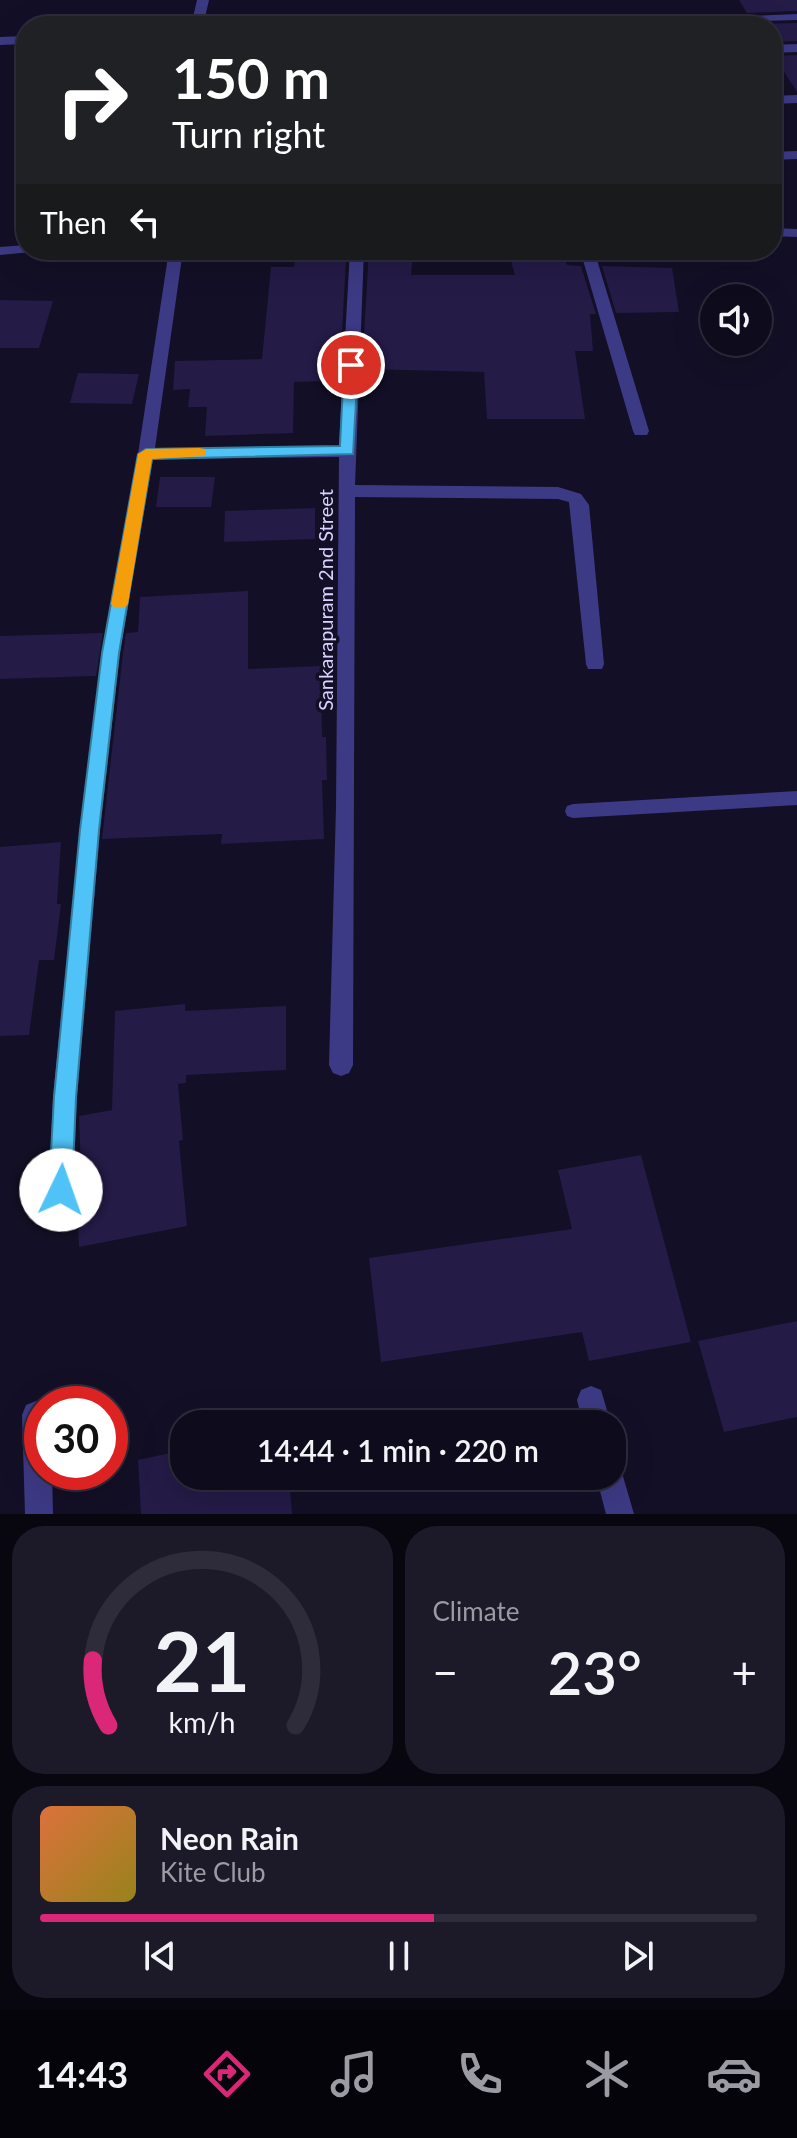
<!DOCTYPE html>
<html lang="en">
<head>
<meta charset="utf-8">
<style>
	body { margin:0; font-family:Lato,sans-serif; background:#1c1929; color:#f1f3f6; height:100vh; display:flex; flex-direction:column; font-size:30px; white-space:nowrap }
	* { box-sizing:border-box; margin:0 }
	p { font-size:26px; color:#9b9ba3 }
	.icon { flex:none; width:44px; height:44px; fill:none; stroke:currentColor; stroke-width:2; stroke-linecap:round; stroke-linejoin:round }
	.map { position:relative; height:1514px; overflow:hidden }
	.side { display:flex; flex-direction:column; gap:12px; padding:12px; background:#08060f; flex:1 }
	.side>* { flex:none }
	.banner { position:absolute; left:16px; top:16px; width:766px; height:244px; border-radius:32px; box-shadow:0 8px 32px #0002,0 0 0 2px #2e2b3b; background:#202124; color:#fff; overflow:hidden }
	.fabs { position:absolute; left:700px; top:284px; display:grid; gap:16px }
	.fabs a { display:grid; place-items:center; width:72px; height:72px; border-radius:50%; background:#0e0b1c; box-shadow:0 8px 32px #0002,0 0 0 2px #2e2b3b; font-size:40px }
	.speed { position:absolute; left:24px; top:1386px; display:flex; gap:16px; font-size:40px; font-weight:700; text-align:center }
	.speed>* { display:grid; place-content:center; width:104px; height:104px; border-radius:50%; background:#0e0b1c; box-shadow:0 8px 32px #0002,0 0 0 2px #2e2b3b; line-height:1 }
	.speed .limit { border:12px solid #d22; background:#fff; color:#111 }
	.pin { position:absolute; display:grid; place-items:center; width:68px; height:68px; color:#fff; margin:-34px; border:4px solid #fff; border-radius:50%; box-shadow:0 2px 8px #0007 }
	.me { position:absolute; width:88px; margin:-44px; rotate:3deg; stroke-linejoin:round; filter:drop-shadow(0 0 6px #0008) }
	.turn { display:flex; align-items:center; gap:28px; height:168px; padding:0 24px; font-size:36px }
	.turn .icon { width:104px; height:104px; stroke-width:2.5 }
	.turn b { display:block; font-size:56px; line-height:68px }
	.then { display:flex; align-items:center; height:76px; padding:0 24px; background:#0003; gap:16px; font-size:30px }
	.big { font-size:60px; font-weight:600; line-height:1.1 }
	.side .tile { flex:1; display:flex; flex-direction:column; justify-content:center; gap:12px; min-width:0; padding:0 28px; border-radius:32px; background:#1c1929 }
	.side .dial { align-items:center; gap:0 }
	.dial svg { height:208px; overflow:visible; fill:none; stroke:#2e2b3b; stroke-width:7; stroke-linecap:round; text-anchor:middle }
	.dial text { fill:#f1f3f6; stroke:none }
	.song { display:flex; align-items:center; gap:24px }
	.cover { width:96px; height:96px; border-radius:12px; background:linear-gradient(135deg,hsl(20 70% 55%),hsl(50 70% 35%)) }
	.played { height:8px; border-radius:4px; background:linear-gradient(90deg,#db2777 55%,#2e2b3b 55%) }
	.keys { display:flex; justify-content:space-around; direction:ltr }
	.heat { display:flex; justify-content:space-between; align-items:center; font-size:44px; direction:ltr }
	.side .tiles { flex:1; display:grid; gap:12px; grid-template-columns:1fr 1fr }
	.tile:last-child { grid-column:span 2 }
	.trip { position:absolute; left:170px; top:1410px; width:456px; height:80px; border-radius:32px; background:#0e0b1c; box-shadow:0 8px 32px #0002,0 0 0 2px #2e2b3b; font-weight:600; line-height:80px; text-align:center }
	.tab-bar { display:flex; height:128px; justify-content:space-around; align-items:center; background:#06040b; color:#9b9ba3 }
	.tab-bar .icon { width:56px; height:56px }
	.tab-bar .on { color:#db2777 }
	.tab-bar b { font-size:36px; color:#f1f3f6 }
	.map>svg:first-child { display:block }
	.building { fill:#241b47 }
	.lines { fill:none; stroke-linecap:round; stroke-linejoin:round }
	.lane { fill:#3d3a85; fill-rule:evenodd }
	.street { fill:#3d3a85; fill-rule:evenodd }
	.route { fill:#4fc3f7; stroke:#337fa1; stroke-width:2 }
	.slow { fill:#f59e0b }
	.labels { text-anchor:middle; stroke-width:7; stroke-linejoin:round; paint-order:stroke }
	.street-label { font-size:20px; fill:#d9d4ff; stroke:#130f26 }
</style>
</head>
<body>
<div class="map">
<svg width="797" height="1514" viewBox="0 0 797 1514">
	<rect width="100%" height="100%" fill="#130f26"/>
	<path class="building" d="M 739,0 L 797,0 L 797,11 L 747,13 Z
		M 797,23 L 797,41 L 772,42 L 772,26 L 754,24 Z
		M 797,55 L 797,92 L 774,56 Z
		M 369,250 L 413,250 L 411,275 L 515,275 L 508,250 L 561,250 L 567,265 L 581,266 L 596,314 L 590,314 L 593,351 L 575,351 L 585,419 L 487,419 L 484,372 L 362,369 Z
		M 295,260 L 346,260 L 340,369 L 327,369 L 327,381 L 294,382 L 293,433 L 205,436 L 207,407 L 188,407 L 190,389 L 173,390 L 175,361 L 262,359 L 271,267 L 294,267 Z
		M 602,266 L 672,268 L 679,312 L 616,313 Z
		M 0,300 L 53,301 L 39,348 L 0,348 Z
		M 78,373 L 139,374 L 132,404 L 70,403 Z
		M 160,477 L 215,477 L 211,507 L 156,507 Z
		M 315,508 L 315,539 L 224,542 L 225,511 Z
		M 248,591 L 248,669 L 321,666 L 322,737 L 326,737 L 327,780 L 322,780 L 324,839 L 221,844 L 222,834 L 102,839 L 123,653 L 126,633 L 138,632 L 140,597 Z
		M 103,633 L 96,676 L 0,679 L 0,636 Z
		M 61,842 L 57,904 L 61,904 L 54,960 L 39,960 L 29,1035 L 0,1036 L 0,847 Z
		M 185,1004 L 185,1011 L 286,1006 L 286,1070 L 186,1075 L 186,1083 L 178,1084 L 183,1140 L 179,1141 L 187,1226 L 79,1247 L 77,1199 L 82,1199 L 79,1116 L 112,1110 L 115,1011 Z
		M 641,1155 L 691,1342 L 589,1361 L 582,1332 L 381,1362 L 369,1258 L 572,1229 L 558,1170 Z
		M 797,1321 L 797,1417 L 724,1432 L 698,1341 Z
		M 184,1450 L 184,1476 L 289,1476 L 292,1514 L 141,1514 L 138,1460 Z"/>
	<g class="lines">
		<path class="lane" d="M 797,791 L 797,805 L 573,818 L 567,816 L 565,811 L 567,806 L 573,804 Z"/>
		<path class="street" d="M 197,0 L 209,0 L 203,26 L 191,26 Z
			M 797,14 L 797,20 L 580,26 L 586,23 Z
			M 26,36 L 26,44 L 0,45 L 0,37 Z
			M 797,44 L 797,52 L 772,53 L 772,45 Z
			M 797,95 L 797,103 L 772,104 L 772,96 Z
			M 797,151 L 797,159 L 772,160 L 772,152 Z
			M 772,228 L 797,229 L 797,237 L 772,236 Z
			M 26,245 L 26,250 L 32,250 L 31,252 L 0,255 L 0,247 Z
			M 169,250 L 183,250 L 155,448 L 339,446 L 350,250 L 364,250 L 355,485 L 558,487 L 581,494 L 589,505 L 604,664 L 602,669 L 588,669 L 586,664 L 569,502 L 558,499 L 355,497 L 353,1065 L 349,1073 L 341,1076 L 333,1073 L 329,1065 L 336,807 L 339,457 L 153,459 L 120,653 L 100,830 L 77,1097 L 73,1190 L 70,1199 L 61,1202 L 52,1199 L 49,1190 L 53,1097 L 80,830 L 102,653 L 138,454 Z
			M 580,250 L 594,250 L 649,431 L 647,435 L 635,435 L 633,431 Z
			M 591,1386 L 601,1390 L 611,1424 L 583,1424 L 577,1400 L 581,1390 Z
			M 36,1401 L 43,1404 L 42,1472 L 52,1472 L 53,1514 L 25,1514 L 22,1415 L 26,1405 Z
			M 612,1463 L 620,1466 L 634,1514 L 606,1514 L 596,1476 L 612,1476 Z"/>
	</g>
	<path class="route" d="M 351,360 L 358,365 L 353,454 L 152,459 L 119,653 L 99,830 L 76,1097 L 72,1190 L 69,1198 L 61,1202 L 53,1198 L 49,1190 L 54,1097 L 80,830 L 102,653 L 138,454 L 146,449 L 340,446 L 344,365 Z"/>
	<path class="slow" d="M 199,448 L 205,449 L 205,456 L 152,459 L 128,604 L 125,608 L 114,608 L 111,604 L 138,454 L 146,449 Z"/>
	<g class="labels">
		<g class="street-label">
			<text transform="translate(326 600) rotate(-90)" y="7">Sankarapuram 2nd Street</text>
		</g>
	</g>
</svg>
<div class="fabs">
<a><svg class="icon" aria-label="sound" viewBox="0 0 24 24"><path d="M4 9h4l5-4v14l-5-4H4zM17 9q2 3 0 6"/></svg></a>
</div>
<div class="speed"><div class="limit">30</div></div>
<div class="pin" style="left:351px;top:365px;background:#d93025"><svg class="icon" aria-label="arrive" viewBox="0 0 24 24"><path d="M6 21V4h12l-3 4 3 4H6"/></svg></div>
<svg class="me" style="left:61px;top:1190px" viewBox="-20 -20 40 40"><circle r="19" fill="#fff"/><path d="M0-13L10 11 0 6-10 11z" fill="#4fc3f7"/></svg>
<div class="trip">14:44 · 1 min · 220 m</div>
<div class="banner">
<div class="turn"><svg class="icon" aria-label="right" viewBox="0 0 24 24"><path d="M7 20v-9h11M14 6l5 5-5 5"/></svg><div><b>150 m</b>Turn right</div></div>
<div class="then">Then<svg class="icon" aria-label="left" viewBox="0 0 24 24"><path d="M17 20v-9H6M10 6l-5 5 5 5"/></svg></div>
</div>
</div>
<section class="side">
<div class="tiles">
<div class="tile dial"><svg viewBox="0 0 100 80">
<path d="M14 69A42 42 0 1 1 86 69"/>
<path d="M14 69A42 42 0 0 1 8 44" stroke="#db2777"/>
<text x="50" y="56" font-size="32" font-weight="700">21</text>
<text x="50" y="72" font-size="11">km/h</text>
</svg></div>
<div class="tile"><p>Climate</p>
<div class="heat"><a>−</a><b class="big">23°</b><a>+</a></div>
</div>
<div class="tile">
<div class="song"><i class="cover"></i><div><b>Neon Rain</b><p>Kite Club</p></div></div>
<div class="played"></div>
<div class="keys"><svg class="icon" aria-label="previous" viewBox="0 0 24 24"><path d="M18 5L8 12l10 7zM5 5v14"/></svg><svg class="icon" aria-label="pause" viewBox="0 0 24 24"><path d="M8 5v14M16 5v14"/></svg><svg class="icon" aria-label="next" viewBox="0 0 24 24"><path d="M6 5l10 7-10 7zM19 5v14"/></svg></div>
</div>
</div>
</section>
<nav class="tab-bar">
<b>14:43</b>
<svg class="icon on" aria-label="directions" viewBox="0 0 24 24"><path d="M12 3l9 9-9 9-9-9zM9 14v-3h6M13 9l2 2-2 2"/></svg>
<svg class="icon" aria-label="music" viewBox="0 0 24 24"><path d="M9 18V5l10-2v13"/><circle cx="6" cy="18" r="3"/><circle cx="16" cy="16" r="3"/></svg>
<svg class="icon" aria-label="phone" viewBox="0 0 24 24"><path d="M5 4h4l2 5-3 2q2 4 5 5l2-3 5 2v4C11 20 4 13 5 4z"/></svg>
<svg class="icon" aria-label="climate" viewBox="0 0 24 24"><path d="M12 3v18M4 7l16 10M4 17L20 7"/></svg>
<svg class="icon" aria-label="car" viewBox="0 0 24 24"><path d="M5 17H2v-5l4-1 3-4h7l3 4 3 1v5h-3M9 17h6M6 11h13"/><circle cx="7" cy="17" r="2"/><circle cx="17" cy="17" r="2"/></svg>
</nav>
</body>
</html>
